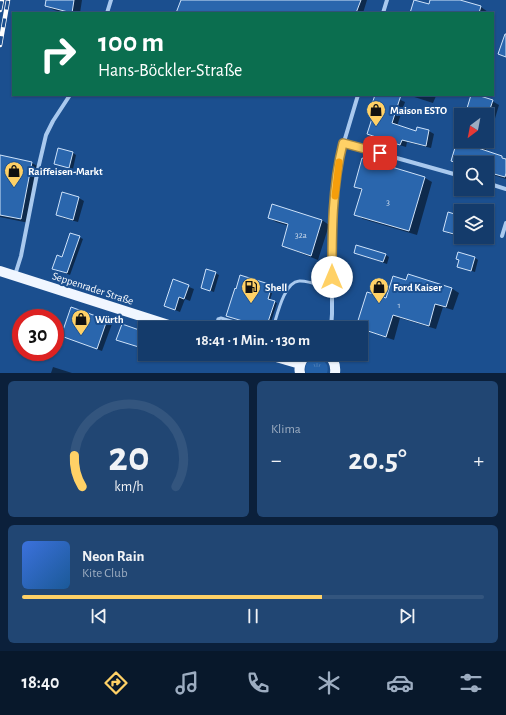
<!DOCTYPE html>
<html lang="de">
<head>
<meta charset="utf-8">
<style>
	body { margin:0; font-family:"Alegreya Sans",sans-serif; background:#214673; color:#f1f3f6; height:100vh; display:flex; flex-direction:column; font-size:15px; white-space:nowrap }
	* { box-sizing:border-box; margin:0 }
	p { font-size:13px; color:#9dadc1 }
	.icon { flex:none; width:22px; height:22px; fill:none; stroke:currentColor; stroke-width:2; stroke-linecap:round; stroke-linejoin:round }
	.map { position:relative; height:373px; overflow:hidden }
	.panel { display:flex; flex-direction:column; gap:8px; padding:8px; background:#0b203b; flex:1 }
	.panel>* { flex:none }
	.hud { position:absolute; left:12px; top:12px; width:482px; height:84px; border-radius:0px; box-shadow:0 1px 3px #0004,0 0 0 1px #33557e; background:#0b6e4f; color:#fff; overflow:hidden }
	.needle { width:26px; rotate:212deg }
	.buttons { position:absolute; left:454px; top:108px; display:grid; gap:8px }
	.buttons a { display:grid; place-items:center; width:40px; height:40px; border-radius:0px; background:#143b6b; box-shadow:0 1px 3px #0004,0 0 0 1px #33557e; font-size:20px }
	.speed { position:absolute; left:12px; top:309px; display:flex; gap:8px; font-size:20px; font-weight:700; text-align:center }
	.speed>* { display:grid; place-content:center; width:52px; height:52px; border-radius:50%; background:#143b6b; box-shadow:0 1px 3px #0004,0 0 0 1px #33557e; line-height:1 }
	.speed .limit { border:6px solid #d22; background:#fff; color:#111 }
	.pin { position:absolute; display:grid; place-items:center; width:34px; height:34px; color:#fff; margin:-17px; border-radius:8px; box-shadow:0 2px 6px #0006 }
	.me { position:absolute; width:44px; margin:-22px; rotate:0deg; stroke-linejoin:round; filter:drop-shadow(0 0 3px #0008) }
	.turn { display:flex; align-items:center; gap:14px; height:84px; padding:0 20px; font-size:18px }
	.turn .icon { width:52px; height:52px; stroke-width:2.5 }
	.turn b { display:block; font-size:28px; line-height:34px }
	.big { font-size:30px; font-weight:700; line-height:1.1 }
	.panel .widget { flex:1; display:flex; flex-direction:column; justify-content:center; gap:6px; min-width:0; padding:0 14px; border-radius:6px; background:#214673 }
	.panel .dial { align-items:center; gap:0 }
	.dial svg { height:104px; overflow:visible; fill:none; stroke:#33557e; stroke-width:7; stroke-linecap:round; text-anchor:middle }
	.dial text { fill:#f1f3f6; stroke:none }
	.song { display:flex; align-items:center; gap:12px }
	.cover { width:48px; height:48px; border-radius:6px; background:linear-gradient(135deg,hsl(220 70% 55%),hsl(210 70% 35%)) }
	.played { height:4px; border-radius:2px; background:linear-gradient(90deg,#ffd166 65%,#33557e 65%) }
	.keys { display:flex; justify-content:space-around; direction:ltr }
	.heat { display:flex; justify-content:space-between; align-items:center; font-size:22px; direction:ltr }
	.panel .tiles { flex:1; display:grid; gap:8px; grid-template-columns:1fr 1fr }
	.widget:last-child { grid-column:span 2 }
	.trip { position:absolute; left:138px; top:321px; width:230px; height:40px; border-radius:0px; background:#143b6b; box-shadow:0 1px 3px #0004,0 0 0 1px #33557e; font-weight:700; line-height:40px; text-align:center }
	.menu { display:flex; height:64px; justify-content:space-around; align-items:center; background:#08182b; color:#9dadc1 }
	.menu .icon { width:28px; height:28px }
	.menu .active { color:#ffd166 }
	.menu b { font-size:18px; color:#f1f3f6 }
	.map>svg:first-child { display:block }
	.grass { fill:url(#grass-tufts) }
	.shadow { fill:#0007 }
	.building { fill:#2a66ad; stroke:#cfe3fa }
	.lines { fill:none; stroke-linecap:round; stroke-linejoin:round }
	.service { stroke:#a9c9ee; stroke-width:3 }
	.minor { stroke:#a9c9ee; stroke-width:4 }
	.primary { stroke:#f0f6ff; stroke-width:10 }
	.rail-casing { stroke:#fff; stroke-width:4.5 }
	.rail { stroke:#1b4f8f; stroke-width:3; stroke-dasharray:9; stroke-linecap:butt }
	.route-casing { stroke:#a68842; stroke-width:10 }
	.route { stroke:#ffd166; stroke-width:7 }
	.slow { stroke:#f59e0b; stroke-width:7 }
	.labels { text-anchor:middle; stroke-width:4; stroke-linejoin:round; paint-order:stroke }
	.number-label { font-size:9px; fill:#cad9ea }
	.poi-label { font-size:11px; font-weight:bold; fill:#fff; stroke:#1b4f8f; text-anchor:start }
	.street-label { font-size:11px; fill:#fff; stroke:#1b4f8f }
</style>
</head>
<body>
<div class="map">
<svg width="506" height="373" viewBox="0 0 506 373">
	<defs>
		<pattern id="grass-tufts" width="24" height="20" patternUnits="userSpaceOnUse"><rect width="24" height="20" fill="#2461a8"/><path d="M3 7l-1-3M5 7V3M7 7l1-3M15 17l-1-3M17 17v-4M19 17l1-3" fill="none" stroke="#4579b5"/></pattern>
	</defs>
	<rect width="100%" height="100%" fill="#1b4f8f"/>
	<path class="grass" d="M 315,357 C 323,359 330,364 327,373 L 306,373 C 304,365 307,361 315,357 Z"/>
	<path class="shadow" d="M 47,0 L 82,0 L 80,13 L 64,13 L 54,10 L 46,6 Z
		M 182,0 L 367,0 L 363,13 L 177,13 Z
		M 431,0 L 457,0 L 481,7 L 488,12 L 488,13 L 411,13 L 429,6 Z
		M 376,95 L 390,95 L 405,102 L 397,126 L 417,132 L 418,129 L 429,131 L 434,134 L 431,148 L 407,142 L 406,147 L 373,137 L 368,134 L 376,109 Z
		M 408,95 L 434,95 L 436,96 L 433,103 Z
		M 472,95 L 492,101 L 499,105 L 485,152 L 506,159 L 506,179 L 487,173 L 487,163 L 461,163 L 461,165 L 452,161 L 461,132 L 461,141 L 487,141 L 487,115 L 466,115 Z
		M 73,153 L 76,155 L 73,169 L 55,163 Z
		M 0,156 L 32,163 L 39,167 L 29,223 L 0,217 Z
		M 363,159 L 425,178 L 432,182 L 417,235 L 363,219 L 355,214 L 362,191 L 355,186 Z
		M 79,198 L 84,201 L 78,222 L 63,218 L 57,214 Z
		M 461,217 L 461,237 L 487,237 L 487,229 L 488,229 L 494,232 L 490,245 L 450,234 L 444,231 Z
		M 269,218 L 322,220 L 329,225 L 318,260 L 290,249 L 283,245 L 289,226 L 276,222 Z
		M 79,237 L 83,239 L 70,275 L 57,270 L 63,258 Z
		M 355,253 L 386,255 L 389,257 L 387,264 Z
		M 475,258 L 478,260 L 475,272 L 458,267 Z
		M 215,273 L 219,275 L 214,292 L 205,289 Z
		M 174,281 L 194,289 L 190,301 L 185,299 L 180,312 L 165,306 Z
		M 406,281 L 451,288 L 459,293 L 453,310 L 443,307 L 436,329 L 400,318 L 394,340 L 361,329 Z
		M 271,286 L 274,287 L 270,300 L 277,303 L 269,328 L 263,328 L 227,316 Z
		M 107,321 L 112,324 L 102,351 L 62,336 Z
		M 145,333 L 145,349 L 121,341 Z
		M 53,367 L 72,373 L 51,373 Z"/>
	<path class="building" d="M 46,0 L 74,0 L 72,13 L 45,6 Z
		M 181,0 L 361,0 L 356,13 L 176,13 Z
		M 414,0 L 429,4 L 430,0 L 460,0 L 481,6 L 479,13 L 410,13 Z
		M 505,34 L 506,34 L 506,57 L 498,54 Z
		M 375,95 L 401,95 L 392,123 L 416,131 L 417,127 L 429,130 L 426,146 L 402,140 L 400,145 L 367,134 L 375,109 L 371,107 Z
		M 471,95 L 477,95 L 493,100 L 488,115 L 465,115 Z
		M 457,141 L 480,141 L 478,148 L 502,156 L 502,158 L 506,159 L 506,173 L 505,177 L 487,172 L 487,163 L 461,163 L 461,164 L 451,161 Z
		M 58,148 L 73,152 L 69,168 L 54,164 Z
		M 0,155 L 32,162 L 21,219 L 0,215 Z
		M 362,158 L 425,177 L 409,231 L 354,215 L 362,189 L 354,187 Z
		M 62,192 L 79,197 L 73,220 L 56,215 Z
		M 272,204 L 322,220 L 311,256 L 282,246 L 288,224 L 268,218 Z
		M 448,212 L 461,216 L 461,236 L 443,231 Z
		M 70,233 L 80,236 L 67,273 L 52,269 L 57,255 L 62,257 Z
		M 356,245 L 386,254 L 383,262 L 354,253 Z
		M 458,252 L 475,257 L 471,271 L 457,267 L 459,260 L 456,259 Z
		M 206,269 L 216,272 L 210,291 L 201,288 Z
		M 408,274 L 452,288 L 446,307 L 435,304 L 429,326 L 393,315 L 386,337 L 356,327 L 367,292 L 386,298 L 393,276 L 406,280 Z
		M 240,275 L 272,285 L 268,299 L 275,301 L 266,328 L 226,316 L 235,288 L 236,289 Z
		M 173,279 L 189,285 L 184,299 L 179,297 L 175,310 L 164,306 Z
		M 71,307 L 107,320 L 97,349 L 61,336 Z
		M 122,324 L 145,332 L 145,345 L 144,344 L 142,348 L 116,340 Z"/>
	<g class="lines">
		<path class="service" d="M 215,328 L 218,319 L 221,318 L 254,328
			M 273,328 C 277,316 284,282 299,281 C 309,280 322,287 332,289"/>
		<path class="minor" d="M 107,13 L 111,0
			M 383,13 L 387,0
			M 343,143 L 461,176
			M 487,183 L 506,189
			M 502,236 L 506,223
			M 15,275 L 21,256 L 38,169 L 46,135 L 53,121 L 70,95
			M 331,328 L 332,314 L 332,225 L 338,162 L 358,95"/>
		<path class="primary" d="M 0,271 L 178,328
			M 266,354 L 300,364
			M 327,354 C 334,359 336,365 335,373
			M 300,373 C 298,365 302,359 307,354"/>
		<defs>
			<path id="rail" d="M 0,10 L 2,0
				M 0,45 L 8,0"/>
		</defs>
		<use href="#rail" class="rail-casing"/>
		<use href="#rail" class="rail"/>
	</g>
	<g class="lines">
		<defs>
			<path id="route" d="M 332,277 C 332,232 332,187 343,143 L 380,153"/>
		</defs>
		<use href="#route" class="route-casing"/>
		<use href="#route" class="route"/>
		<path class="slow" d="M 335,196 L 339,162"/>
	</g>
	<defs>
		<symbol id="shop-pin" viewBox="-11 -11 22 30"><path d="M0 17L-7.5 6A9.5 9.5 0 1 1 7.5 6Z" fill="#ffd166" stroke="#1b4f8f"/><path d="M-5-2.5h2.3a2.7 3.5 0 0 1 5.4 0H5L5.5 6h-11ZM-1.5-2.5h3a1.5 2.3 0 0 0-3 0Z" fill="#111"/></symbol>
		<symbol id="fuel-pin" viewBox="-11 -11 22 30"><path d="M0 17L-7.5 6A9.5 9.5 0 1 1 7.5 6Z" fill="#ffd166" stroke="#1b4f8f"/><path d="M-5.5-6h7V0h2V4h1.3V-2.5L3-4.5l.8-.8L6-3V5H2.5V1h-1V6h-7ZM-4.2-4.7v3.2H.2V-4.7Z" fill="#111"/></symbol>
	</defs>
	<g fill-rule="evenodd">
		<use href="#shop-pin" x="365" y="99" width="22" height="30"/>
		<use href="#shop-pin" x="3" y="160" width="22" height="30"/>
		<use href="#fuel-pin" x="240" y="276" width="22" height="30"/>
		<use href="#shop-pin" x="368" y="276" width="22" height="30"/>
		<use href="#shop-pin" x="70" y="308" width="22" height="30"/>
	</g>
	<g class="labels">
		<g class="number-label">
			<text x="388" y="205">3</text>
			<text x="301" y="238">32a</text>
			<text x="399" y="308">1</text>
		</g>
		<g class="poi-label">
			<text x="390" y="114">Maison ESTO</text>
			<text x="28" y="175">Raiffeisen-Markt</text>
			<text x="265" y="291">Shell</text>
			<text x="393" y="291">Ford Kaiser</text>
			<text x="95" y="323">Würth</text>
		</g>
		<g class="street-label">
			<text transform="translate(93 288) rotate(18)" y="4">Seppenrader Straße</text>
		</g>
	</g>
</svg>
<div class="buttons">
<a><svg class="needle" viewBox="-14 -14 28 28"><path d="M0-13l5 13h-10z" fill="#e53935"/><path d="M0 13l5-13h-10z" fill="#9dadc1"/></svg></a>
<a><svg class="icon" aria-label="search" viewBox="0 0 24 24"><circle cx="10" cy="10" r="6"/><path d="M15 15l6 6"/></svg></a>
<a><svg class="icon" aria-label="layers" viewBox="0 0 24 24"><path d="M12 4l9 5-9 5-9-5zM3 14l9 5 9-5"/></svg></a>
</div>
<div class="speed"><div class="limit">30</div></div>
<div class="pin" style="left:380px;top:153px;background:#d93025"><svg class="icon" aria-label="arrive" viewBox="0 0 24 24"><path d="M6 21V4h12l-3 4 3 4H6"/></svg></div>
<svg class="me" style="left:332px;top:277px" viewBox="-20 -20 40 40"><circle r="19" fill="#fff"/><path d="M0-13L10 11 0 6-10 11z" fill="#ffd166"/></svg>
<div class="trip">18:41 · 1 Min. · 130 m</div>
<div class="hud">
<div class="turn"><svg class="icon" aria-label="right" viewBox="0 0 24 24"><path d="M7 20v-9h11M14 6l5 5-5 5"/></svg><div><b>100 m</b>Hans-Böckler-Straße</div></div>
</div>
</div>
<section class="panel">
<div class="tiles">
<div class="widget dial"><svg viewBox="0 0 100 80">
<path d="M14 69A42 42 0 1 1 86 69"/>
<path d="M14 69A42 42 0 0 1 8 45" stroke="#ffd166"/>
<text x="50" y="56" font-size="32" font-weight="700">20</text>
<text x="50" y="72" font-size="11">km/h</text>
</svg></div>
<div class="widget"><p>Klima</p>
<div class="heat"><a>−</a><b class="big">20.5°</b><a>+</a></div>
</div>
<div class="widget">
<div class="song"><i class="cover"></i><div><b>Neon Rain</b><p>Kite Club</p></div></div>
<div class="played"></div>
<div class="keys"><svg class="icon" aria-label="previous" viewBox="0 0 24 24"><path d="M18 5L8 12l10 7zM5 5v14"/></svg><svg class="icon" aria-label="pause" viewBox="0 0 24 24"><path d="M8 5v14M16 5v14"/></svg><svg class="icon" aria-label="next" viewBox="0 0 24 24"><path d="M6 5l10 7-10 7zM19 5v14"/></svg></div>
</div>
</div>
</section>
<nav class="menu">
<b>18:40</b>
<svg class="icon active" aria-label="directions" viewBox="0 0 24 24"><path d="M12 3l9 9-9 9-9-9zM9 14v-3h6M13 9l2 2-2 2"/></svg>
<svg class="icon" aria-label="music" viewBox="0 0 24 24"><path d="M9 18V5l10-2v13"/><circle cx="6" cy="18" r="3"/><circle cx="16" cy="16" r="3"/></svg>
<svg class="icon" aria-label="phone" viewBox="0 0 24 24"><path d="M5 4h4l2 5-3 2q2 4 5 5l2-3 5 2v4C11 20 4 13 5 4z"/></svg>
<svg class="icon" aria-label="climate" viewBox="0 0 24 24"><path d="M12 3v18M4 7l16 10M4 17L20 7"/></svg>
<svg class="icon" aria-label="car" viewBox="0 0 24 24"><path d="M5 17H2v-5l4-1 3-4h7l3 4 3 1v5h-3M9 17h6M6 11h13"/><circle cx="7" cy="17" r="2"/><circle cx="17" cy="17" r="2"/></svg>
<svg class="icon" aria-label="filters" viewBox="0 0 24 24"><path d="M4 7h16M4 17h16"/><circle cx="9" cy="7" r="2"/><circle cx="15" cy="17" r="2"/></svg>
</nav>
</body>
</html>
